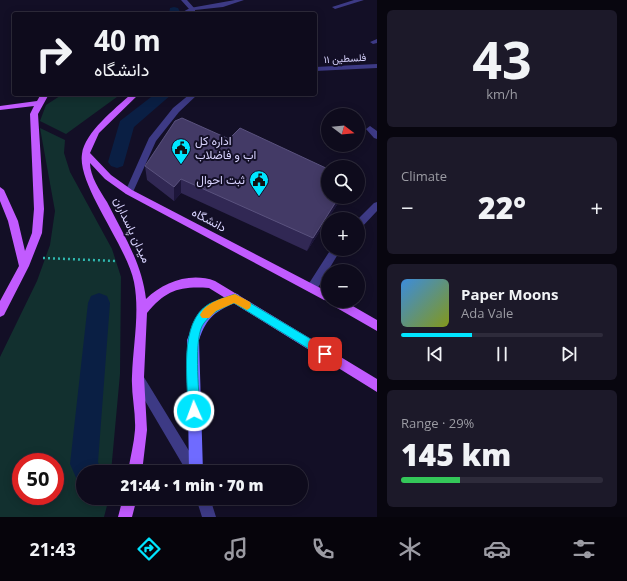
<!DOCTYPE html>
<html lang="en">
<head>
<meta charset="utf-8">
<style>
	body { margin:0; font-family:"Open Sans",Vazirmatn,sans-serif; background:#1c1929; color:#f1f3f6; height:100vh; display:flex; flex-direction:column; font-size:15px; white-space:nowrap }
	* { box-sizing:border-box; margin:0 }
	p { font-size:13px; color:#9b9ba3 }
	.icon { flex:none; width:22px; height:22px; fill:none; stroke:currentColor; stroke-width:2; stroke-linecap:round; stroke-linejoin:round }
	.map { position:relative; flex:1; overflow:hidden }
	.drawer { display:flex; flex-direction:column; gap:10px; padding:10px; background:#08060f; width:250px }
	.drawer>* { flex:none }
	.hud { position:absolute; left:12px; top:12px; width:305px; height:84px; border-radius:4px; box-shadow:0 2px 10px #0003,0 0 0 1px #2e2b3b; background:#0e0b1c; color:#f1f3f6; overflow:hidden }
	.needle { width:26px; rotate:106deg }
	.buttons { position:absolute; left:321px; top:108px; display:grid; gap:8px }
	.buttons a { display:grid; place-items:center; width:44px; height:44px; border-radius:50%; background:#0e0b1c; box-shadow:0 2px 10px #0003,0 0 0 1px #2e2b3b; font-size:20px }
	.speed { position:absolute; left:12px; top:453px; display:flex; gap:8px; font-size:20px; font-weight:700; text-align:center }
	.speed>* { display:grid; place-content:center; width:52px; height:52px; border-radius:50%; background:#0e0b1c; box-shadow:0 2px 10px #0003,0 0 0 1px #2e2b3b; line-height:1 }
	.speed .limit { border:6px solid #d22; background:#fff; color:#111 }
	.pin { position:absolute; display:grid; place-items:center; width:34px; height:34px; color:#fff; margin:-17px; border-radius:8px; box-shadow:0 2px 6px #0006 }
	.me { position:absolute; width:44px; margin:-22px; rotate:358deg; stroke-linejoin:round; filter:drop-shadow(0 0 3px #0008) }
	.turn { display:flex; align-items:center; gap:14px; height:84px; padding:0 16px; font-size:18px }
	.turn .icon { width:52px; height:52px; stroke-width:2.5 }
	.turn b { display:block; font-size:28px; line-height:34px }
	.big { font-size:30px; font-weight:800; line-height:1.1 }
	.drawer .card { flex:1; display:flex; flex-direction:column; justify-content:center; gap:6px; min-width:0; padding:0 14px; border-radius:6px; background:#1c1929 }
	.drawer .dial { align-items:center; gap:0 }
	.dial b { font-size:52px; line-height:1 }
	.song { display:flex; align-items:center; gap:12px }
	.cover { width:48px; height:48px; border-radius:6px; background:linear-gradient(135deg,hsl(210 70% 55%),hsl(70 70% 35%)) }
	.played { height:4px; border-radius:2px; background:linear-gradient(90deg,#00e5ff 35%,#2e2b3b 35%) }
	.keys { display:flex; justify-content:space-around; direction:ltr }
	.heat { display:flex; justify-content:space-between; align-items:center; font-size:22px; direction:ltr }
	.charge { height:6px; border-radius:3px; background:linear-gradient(90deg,#34c759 29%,#2e2b3b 0) }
	.trip { position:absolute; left:76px; top:465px; width:232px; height:40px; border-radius:20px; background:#0e0b1c; box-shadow:0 2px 10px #0003,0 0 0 1px #2e2b3b; font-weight:800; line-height:40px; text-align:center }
	.tabs { display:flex; height:64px; justify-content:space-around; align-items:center; background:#06040b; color:#9b9ba3 }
	.tabs .icon { width:28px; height:28px }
	.tabs .active { color:#00e5ff }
	.tabs b { font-size:18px; color:#f1f3f6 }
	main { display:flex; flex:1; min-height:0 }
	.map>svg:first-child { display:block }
	.green { fill:#12302f; fill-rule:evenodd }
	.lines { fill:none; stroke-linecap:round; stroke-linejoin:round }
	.canal { fill:#0a1f44; fill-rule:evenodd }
	.path { stroke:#2fb8b0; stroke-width:2.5; stroke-dasharray:2 3; stroke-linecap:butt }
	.minor { fill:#3d3a85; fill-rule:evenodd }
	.tertiary { fill:#3d3a85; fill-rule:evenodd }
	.secondary { fill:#6f6bff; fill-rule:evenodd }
	.primary { fill:#c25bff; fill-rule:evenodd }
	.wall { fill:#312854 }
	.shaded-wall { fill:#1d163a }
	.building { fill:#433a66; stroke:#5a527e }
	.route { fill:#00e5ff; stroke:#0095a6 }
	.slow { fill:#f59e0b }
	.labels { text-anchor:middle; stroke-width:4; stroke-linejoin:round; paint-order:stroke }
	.far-street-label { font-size:10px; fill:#d9d4ff; stroke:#130f26 }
	.poi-label { font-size:12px; fill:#d9d4ff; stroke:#130f26; text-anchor:start }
	.street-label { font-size:12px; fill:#d9d4ff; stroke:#130f26 }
</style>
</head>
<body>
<main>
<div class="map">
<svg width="377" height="517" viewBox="0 0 377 517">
	<rect width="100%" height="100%" fill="#130f26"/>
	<path class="green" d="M 63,94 L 121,94 L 66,134 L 40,121 L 46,105 Z
		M 40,128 L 65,140 L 64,153 L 70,172 L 112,249 L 121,277 L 120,374 L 111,472 L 83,472 L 83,498 L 109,498 L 104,517 L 0,517 L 0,357 L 37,281 L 50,245 L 55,211 ZM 21,462 L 55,462 L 55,496 L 21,496 Z"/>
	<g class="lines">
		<path class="canal" d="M 174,7 L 178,8 L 181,14 L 169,14 L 170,8 Z
			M 155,94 L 172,94 L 134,127 L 123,166 L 117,168 L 111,166 L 108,162 L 120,121 Z
			M 99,293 L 107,296 L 110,303 L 98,462 L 102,472 L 83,472 L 83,484 L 78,482 L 70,464 L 88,303 L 91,296 Z"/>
		<path class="path" d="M 43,258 L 116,261"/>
		<path class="minor" d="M 235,0 L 244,0 L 223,7 L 195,10 L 195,14 L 179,14 L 190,8 Z
			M 354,0 L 364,0 L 335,9 L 332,7 Z
			M 377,39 L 377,43 L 373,44 L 370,42 Z
			M 377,64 L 377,68 L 315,71 L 315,67 Z
			M 190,94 L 198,94 L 179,112 L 156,141 L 133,192 L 132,194 L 126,194 L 125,192 L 149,138 L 173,108 Z
			M 370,126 L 377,131 L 377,139 L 374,138 L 366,129 Z
			M 377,202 L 377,211 L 361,228 L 358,229 L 358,219 L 374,203 Z
			M 331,249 L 341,249 L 316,291 L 312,293 L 308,291 L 307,288 L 308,285 Z"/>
		<path class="tertiary" d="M 181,0 L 187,0 L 195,9 L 194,10 L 190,10 Z
			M 138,372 L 142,374 L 202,472 L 187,472 L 134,382 L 132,378 L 134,374 Z
			M 196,498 L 210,498 L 216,517 L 202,517 Z"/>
		<path class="secondary" d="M 235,293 L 239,295 L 240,298 L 239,301 C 216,311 207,316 199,340 L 203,472 L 189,472 L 187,340 L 196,319 L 203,309 L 215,302 Z"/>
		<path class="primary" d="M 41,94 L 49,94 L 38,114 L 44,209 L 42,233 L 29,266 L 4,315 L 0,317 L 0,301 L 19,266 L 8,221 L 0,201 L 0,187 L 4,190 L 18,221 L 25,251 L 32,233 L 34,209 L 30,114 L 34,106 L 0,110 L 0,106 L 37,101 Z
			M 131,94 L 139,94 L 99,133 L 90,153 L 111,175 L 132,190 L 328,292 L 328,301 L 344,301 L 377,320 L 377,331 L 330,304 L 329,301 L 324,300 L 126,194 L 105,179 L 90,163 C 90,176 100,191 107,202 C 123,234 142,263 146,299 C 164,282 190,272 215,281 L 377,379 L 377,392 L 209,288 C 180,286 166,290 147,313 L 144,377 L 147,430 L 142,472 L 128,472 C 130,458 134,444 135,430 C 136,412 131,394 132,376 C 133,345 140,313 134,282 C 127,246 77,185 82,154 C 85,132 115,109 131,94 Z
			M 123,498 L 137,498 L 132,517 L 118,517 Z"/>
	</g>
	<path class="wall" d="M 145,166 L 342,197 L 307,251 L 181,193 L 174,201 L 147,180 Z"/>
	<path class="shaded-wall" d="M 181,179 L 181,193 L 174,201 L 174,187 Z
		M 339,197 L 342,197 L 307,251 L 313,238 Z"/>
	<path class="building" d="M 182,118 L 229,139 L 240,128 L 328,169 L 328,197 L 339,197 L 313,238 L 181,179 L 174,187 L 145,166 L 175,121 Z"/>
	<path class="route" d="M 235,294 L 329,350 L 331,354 L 329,357 L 325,359 L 322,357 L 234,303 C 222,308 212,312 204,323 C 193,336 199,392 200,411 L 198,415 L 194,416 L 190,415 L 188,411 C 188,380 178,322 209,304 C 217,300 227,297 235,294 Z"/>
	<path class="slow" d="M 235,294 L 250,302 L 251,305 L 250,308 L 247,310 L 234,303 L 216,311 L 209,318 L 202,318 L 200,315 C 206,302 223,298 235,294 Z"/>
	<defs>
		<symbol id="civic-pin" viewBox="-11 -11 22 30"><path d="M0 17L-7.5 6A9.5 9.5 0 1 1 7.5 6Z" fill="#00e5ff" stroke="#130f26"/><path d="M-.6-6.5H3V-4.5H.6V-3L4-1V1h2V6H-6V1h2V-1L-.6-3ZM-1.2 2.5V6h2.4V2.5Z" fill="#111"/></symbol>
	</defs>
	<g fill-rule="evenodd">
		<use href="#civic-pin" x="170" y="137" width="22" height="30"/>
		<use href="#civic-pin" x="248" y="169" width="22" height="30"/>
	</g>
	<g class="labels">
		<g class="far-street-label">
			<text transform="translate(345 58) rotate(-3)" y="4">فلسطین ۱۱</text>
		</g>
		<g class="poi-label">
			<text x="195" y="145">اداره کل<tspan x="195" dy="14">اب و فاضلاب</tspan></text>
			<text x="245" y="184" text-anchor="end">ثبت احوال</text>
		</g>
		<g class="street-label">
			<text transform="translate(209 220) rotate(28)" y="4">دانشگاه</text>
			<text transform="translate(132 230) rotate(65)" y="4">میدان پاسداران</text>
		</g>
	</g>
</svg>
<div class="buttons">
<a><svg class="needle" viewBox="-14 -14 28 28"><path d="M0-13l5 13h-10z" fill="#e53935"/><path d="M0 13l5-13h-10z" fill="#9b9ba3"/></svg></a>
<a><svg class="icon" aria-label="search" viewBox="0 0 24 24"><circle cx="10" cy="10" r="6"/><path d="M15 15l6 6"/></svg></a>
<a>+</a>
<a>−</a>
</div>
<div class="speed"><div class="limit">50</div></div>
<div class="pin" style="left:325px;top:354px;background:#d93025"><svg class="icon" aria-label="arrive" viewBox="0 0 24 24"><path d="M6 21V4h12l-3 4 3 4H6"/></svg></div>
<svg class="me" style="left:194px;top:411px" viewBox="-20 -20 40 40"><circle r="17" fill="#00e5ff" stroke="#fff" stroke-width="3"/><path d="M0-11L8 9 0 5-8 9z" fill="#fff"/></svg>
<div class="trip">21:44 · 1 min · 70 m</div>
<div class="hud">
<div class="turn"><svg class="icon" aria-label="right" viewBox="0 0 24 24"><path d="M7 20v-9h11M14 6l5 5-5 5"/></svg><div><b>40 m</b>دانشگاه</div></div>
</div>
</div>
<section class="drawer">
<div class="card dial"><b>43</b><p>km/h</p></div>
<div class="card"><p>Climate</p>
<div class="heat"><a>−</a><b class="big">22°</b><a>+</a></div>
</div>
<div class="card">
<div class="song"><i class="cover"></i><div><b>Paper Moons</b><p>Ada Vale</p></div></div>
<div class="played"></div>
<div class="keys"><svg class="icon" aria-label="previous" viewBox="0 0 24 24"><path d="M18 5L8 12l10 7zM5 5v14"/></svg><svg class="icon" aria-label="pause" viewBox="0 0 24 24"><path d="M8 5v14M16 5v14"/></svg><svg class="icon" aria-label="next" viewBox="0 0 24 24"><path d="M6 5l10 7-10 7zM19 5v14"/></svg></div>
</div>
<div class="card"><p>Range · 29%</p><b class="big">145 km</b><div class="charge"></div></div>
</section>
</main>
<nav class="tabs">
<b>21:43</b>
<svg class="icon active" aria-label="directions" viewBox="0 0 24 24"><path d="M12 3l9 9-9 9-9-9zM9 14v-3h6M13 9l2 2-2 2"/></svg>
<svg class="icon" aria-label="music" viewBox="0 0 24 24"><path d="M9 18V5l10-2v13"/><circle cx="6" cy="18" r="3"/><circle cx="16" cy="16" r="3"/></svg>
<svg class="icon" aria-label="phone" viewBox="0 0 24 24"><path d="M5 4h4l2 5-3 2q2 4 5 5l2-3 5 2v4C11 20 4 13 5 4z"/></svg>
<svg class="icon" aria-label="climate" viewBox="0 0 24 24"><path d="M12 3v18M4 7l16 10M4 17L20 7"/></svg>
<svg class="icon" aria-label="car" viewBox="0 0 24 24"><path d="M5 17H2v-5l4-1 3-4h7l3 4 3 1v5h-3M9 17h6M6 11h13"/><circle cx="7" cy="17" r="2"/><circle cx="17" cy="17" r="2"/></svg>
<svg class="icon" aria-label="filters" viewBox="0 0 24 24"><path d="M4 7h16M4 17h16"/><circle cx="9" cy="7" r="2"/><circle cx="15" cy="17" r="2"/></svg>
</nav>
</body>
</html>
